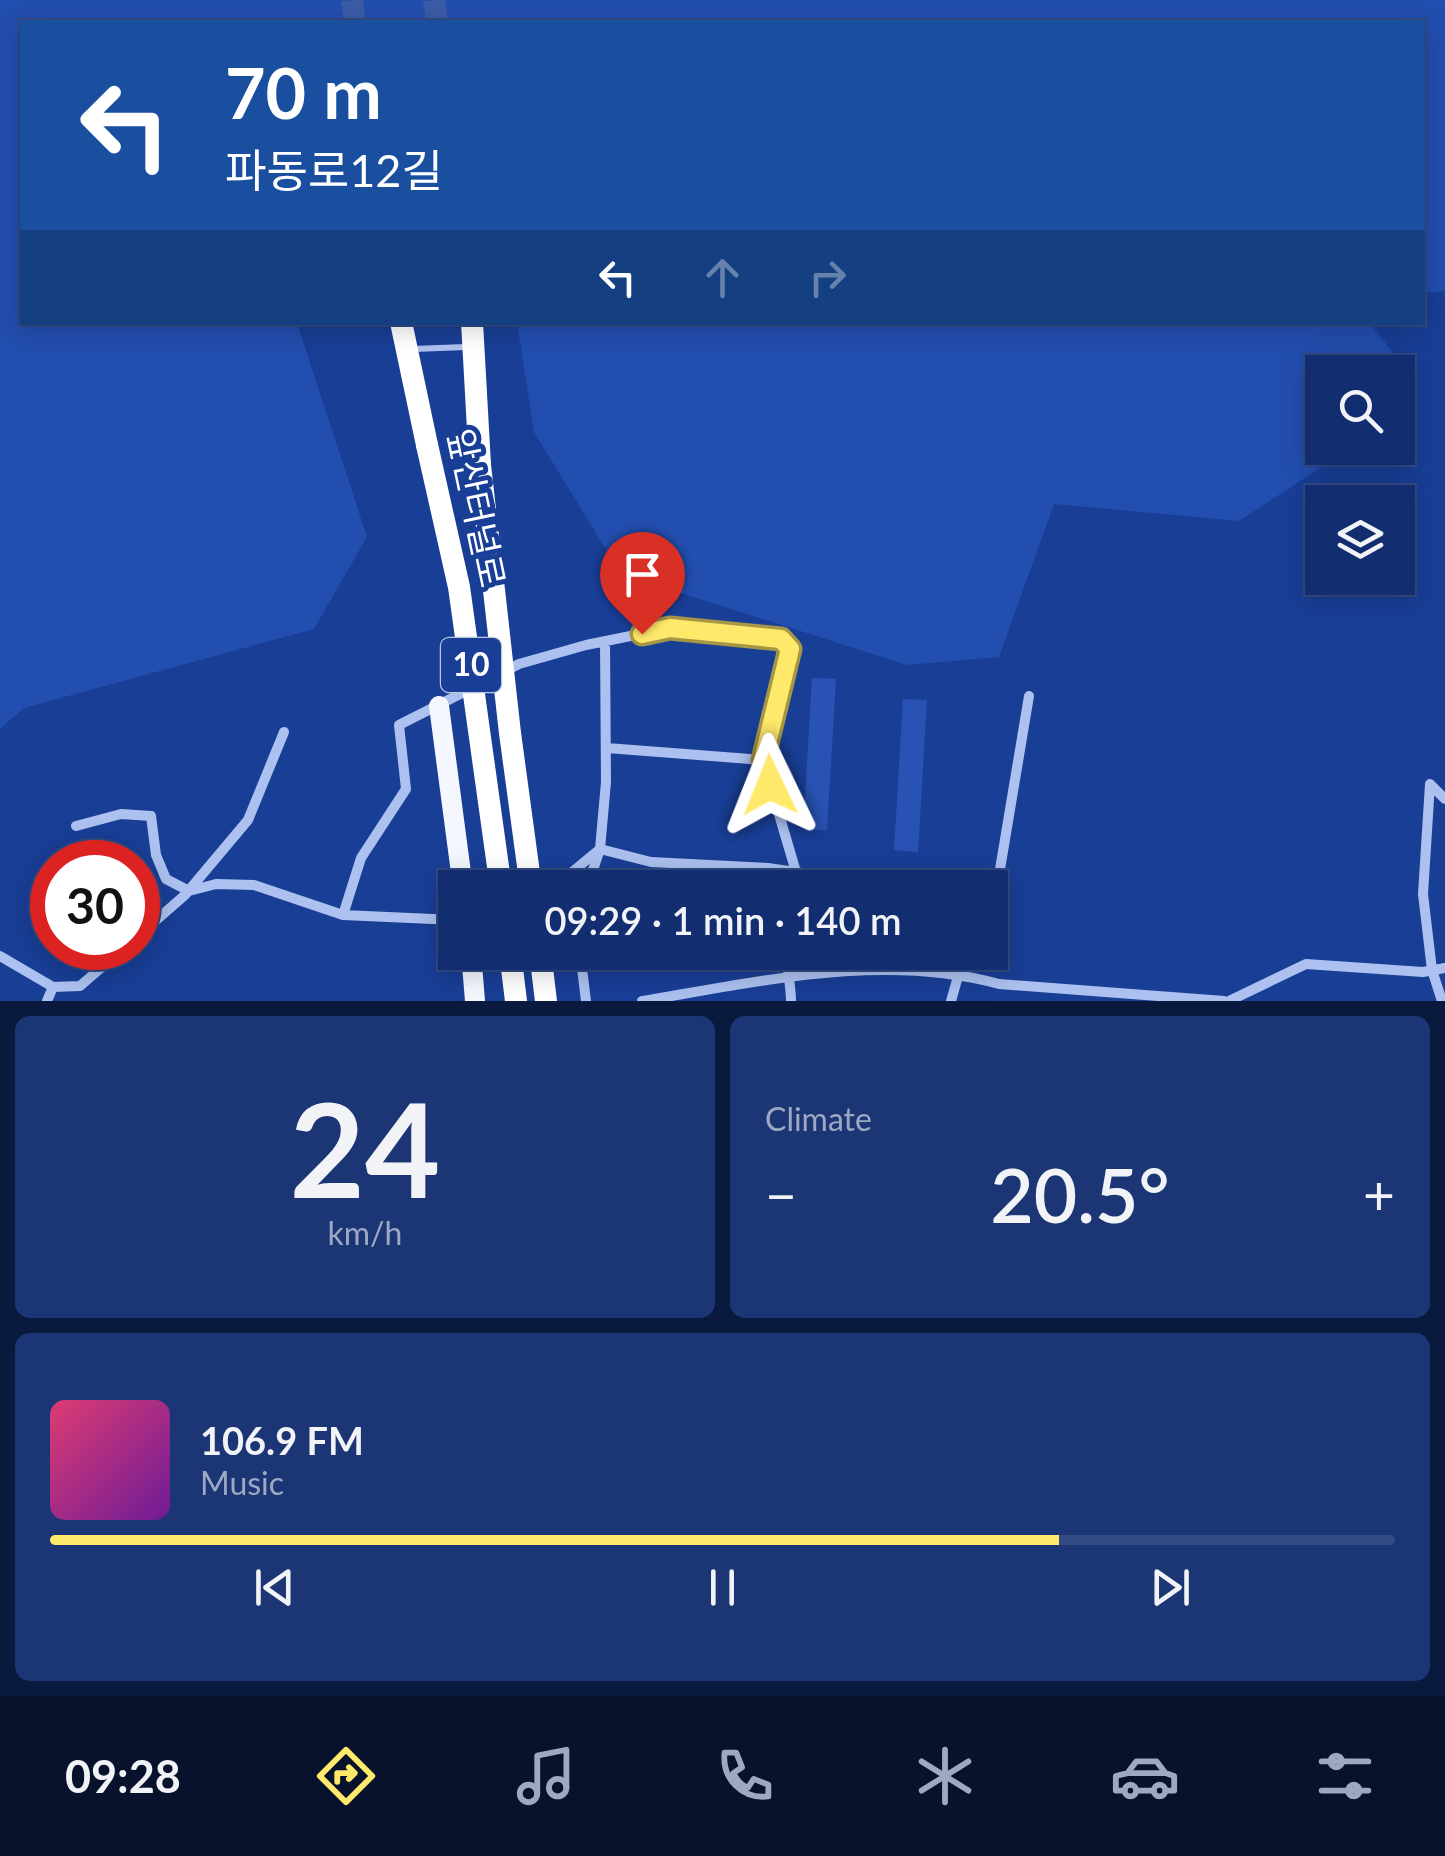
<!DOCTYPE html>
<html lang="en">
<head>
<meta charset="utf-8">
<style>
	body { margin:0; font-family:Lato,"Noto Sans KR",sans-serif; background:#1c3675; color:#f1f3f6; height:100vh; display:flex; flex-direction:column; font-size:38px; white-space:nowrap }
	* { box-sizing:border-box; margin:0 }
	p { font-size:32px; color:#9da8c3 }
	.icon { flex:none; width:55px; height:55px; fill:none; stroke:currentColor; stroke-width:2; stroke-linecap:round; stroke-linejoin:round }
	.map { position:relative; height:1001px; overflow:hidden }
	.panel { display:flex; flex-direction:column; gap:15px; padding:15px; background:#0a193e; flex:1 }
	.panel>* { flex:none }
	.hud { position:absolute; left:20px; top:20px; width:1405px; height:305px; border-radius:0px; box-shadow:0 5px 25px #0003,0 0 0 2px #324a83; background:#1a4fa0; color:#fff; overflow:hidden }
	.controls { position:absolute; left:1305px; top:355px; display:grid; gap:20px }
	.controls a { display:grid; place-items:center; width:110px; height:110px; border-radius:0px; background:#132e70; box-shadow:0 5px 25px #0003,0 0 0 2px #324a83; font-size:50px }
	.speed { position:absolute; left:30px; top:840px; display:flex; gap:20px; font-size:50px; font-weight:700; text-align:center }
	.speed>* { display:grid; place-content:center; width:130px; height:130px; border-radius:50%; background:#132e70; box-shadow:0 5px 25px #0003,0 0 0 2px #324a83; line-height:1 }
	.speed .limit { border:15px solid #d22; background:#fff; color:#111 }
	.pin { position:absolute; display:grid; place-items:center; width:85px; height:85px; color:#fff; margin:-102px -42px; border-radius:50% 50% 50% 0; rotate:-45deg; box-shadow:0 0 10px #0007 }
	.pin .icon { rotate:45deg }
	.me { position:absolute; width:110px; margin:-55px; rotate:358deg; stroke-linejoin:round; filter:drop-shadow(0 0 8px #0008) }
	.turn { display:flex; align-items:center; gap:35px; height:210px; padding:0 40px; font-size:45px }
	.turn .icon { width:130px; height:130px; stroke-width:2.5 }
	.turn b { display:block; font-size:70px; line-height:85px }
	.lanes { display:flex; align-items:center; height:95px; padding:0 40px; background:#0003; justify-content:center; gap:50px; direction:ltr }
	.lanes .off { opacity:.35 }
	.big { font-size:75px; font-weight:600; line-height:1.1 }
	.panel .card { flex:1; display:flex; flex-direction:column; justify-content:center; gap:15px; min-width:0; padding:0 35px; border-radius:15px; background:#1c3675 }
	.panel .dial { align-items:center; gap:0 }
	.dial b { font-size:130px; line-height:1 }
	.song { display:flex; align-items:center; gap:30px }
	.cover { width:120px; height:120px; border-radius:15px; background:linear-gradient(135deg,hsl(340 70% 55%),hsl(280 70% 35%)) }
	.played { height:10px; border-radius:5px; background:linear-gradient(90deg,#ffe96b 75%,#324a83 75%) }
	.keys { display:flex; justify-content:space-around; direction:ltr }
	.heat { display:flex; justify-content:space-between; align-items:center; font-size:55px; direction:ltr }
	.panel .tiles { flex:1; display:grid; gap:15px; grid-template-columns:1fr 1fr }
	.card:last-child { grid-column:span 2 }
	.trip { position:absolute; left:438px; top:870px; width:570px; height:100px; border-radius:0px; background:#132e70; box-shadow:0 5px 25px #0003,0 0 0 2px #324a83; font-weight:600; line-height:100px; text-align:center }
	.dock { display:flex; height:160px; justify-content:space-around; align-items:center; background:#08122d; color:#9da8c3 }
	.dock .icon { width:70px; height:70px }
	.dock .on { color:#ffe96b }
	.dock b { font-size:45px; color:#f1f3f6 }
	.map>svg:first-child { display:block }
	.green { fill:#224eaf }
	.building { fill:#2853b4 }
	.lines { fill:none; stroke-linecap:round; stroke-linejoin:round }
	.highway-tunnel { stroke:#3c5ba6; stroke-width:22; stroke-dasharray:22 11; stroke-linecap:butt }
	.lane { stroke:#acc1f0; stroke-width:6 }
	.street { stroke:#acc1f0; stroke-width:10 }
	.primary { stroke:#f5f7ff; stroke-width:20 }
	.highway { stroke:#fff; stroke-width:22 }
	.highway-bridge { stroke:#fff; stroke-width:22 }
	.route-casing { stroke:#a69746; stroke-width:25 }
	.route { stroke:#ffe96b; stroke-width:18 }
	.labels { text-anchor:middle; stroke-width:10; stroke-linejoin:round; paint-order:stroke }
	.shield { fill:#193e96; stroke:#bac5e0; stroke-width:2.5 }
	.shield-label { font-size:32px; font-weight:bold; fill:#fff }
	.street-label { font-size:35px; fill:#fff; stroke:#193e96 }
</style>
</head>
<body>
<div class="map">
<svg width="1445" height="1001" viewBox="0 0 1445 1001">
	<rect width="100%" height="100%" fill="#193e96"/>
	<path class="green" d="M 0,0 L 1445,0 L 1445,291 L 1423,293 L 1422,22 L 22,22 L 22,322 L 297,323 L 367,537 L 314,629 L 24,708 L 0,729 Z
		M 517,323 L 1370,323 L 1400,362 L 1411,408 L 1398,417 L 1398,372 L 1322,372 L 1322,448 L 1351,448 L 1239,521 L 1054,504 L 999,657 L 907,665 L 621,574 L 534,432 Z"/>
	<path class="building" d="M 812,678 L 836,679 L 827,830 L 803,829 Z
		M 903,699 L 927,700 L 918,852 L 894,850 Z"/>
	<g class="lines">
		<path class="highway-tunnel" d="M 352,0 L 355,22
			M 434,0 L 437,22"/>
		<path class="lane" d="M 413,349 L 466,347"/>
		<path class="street" d="M 607,748 L 763,760
			M 76,826 L 121,814 L 151,816 L 156,855 L 166,879 L 189,891 L 216,884 L 254,885 L 343,915 L 455,920
			M 464,886 L 464,882 L 571,873 L 600,849 L 651,862 L 768,868 L 876,884 L 997,885
			M 587,888 L 600,849 L 606,782 L 605,641
			M 343,915 L 361,858 L 406,789 L 399,725 L 519,664 L 586,645 L 670,628 L 781,639 L 789,649 L 763,760 L 796,872 L 794,888
			M 990,929 L 1029,696
			M 138,936 L 185,895 L 248,820 L 284,732
			M 580,952 L 586,1001
			M 788,952 C 786,969 791,984 791,1001
			M 0,956 L 53,987
			M 47,1001 L 53,987 L 80,986 L 124,948
			M 642,1001 C 758,982 883,952 999,984 L 1224,1001
			M 951,1001 L 959,973 L 974,952
			M 1229,1001 L 1306,964 L 1423,972 L 1445,968
			M 1442,1001 L 1432,970 L 1423,894 L 1430,784 L 1445,799"/>
		<path class="primary" d="M 439,706 L 463,888
			M 471,952 L 475,1001"/>
		<path class="highway" d="M 401,322 L 427,445
			M 472,322 L 480,465
			M 510,952 L 516,1001
			M 540,952 L 546,1001"/>
		<path class="highway-bridge" d="M 427,445 L 459,587 L 501,888
			M 480,465 L 510,733 L 531,888"/>
	</g>
	<g class="lines">
		<defs>
			<path id="route" d="M 642,634 L 670,628 L 781,639 L 790,649 L 763,760 L 770,785"/>
		</defs>
		<use href="#route" class="route-casing"/>
		<use href="#route" class="route"/>
	</g>
	<g class="labels">
		<rect class="shield" x="441" y="638" width="60" height="54" rx="8"/>
		<g class="shield-label">
			<text x="471" y="676">10</text>
		</g>
		<g class="street-label">
			<text transform="translate(476 508) rotate(78)" y="12">앞산터널로</text>
		</g>
	</g>
</svg>
<div class="controls">
<a><svg class="icon" aria-label="search" viewBox="0 0 24 24"><circle cx="10" cy="10" r="6"/><path d="M15 15l6 6"/></svg></a>
<a><svg class="icon" aria-label="layers" viewBox="0 0 24 24"><path d="M12 4l9 5-9 5-9-5zM3 14l9 5 9-5"/></svg></a>
</div>
<div class="speed"><div class="limit">30</div></div>
<div class="pin" style="left:642px;top:634px;background:#d93025"><svg class="icon" aria-label="arrive" viewBox="0 0 24 24"><path d="M6 21V4h12l-3 4 3 4H6"/></svg></div>
<svg class="me" style="left:770px;top:785px" viewBox="-20 -20 40 40"><path d="M0-17L14 15 0 8-14 15z" fill="#ffe96b" stroke="#fff" stroke-width="4"/></svg>
<div class="trip">09:29 · 1 min · 140 m</div>
<div class="hud">
<div class="turn"><svg class="icon" aria-label="left" viewBox="0 0 24 24"><path d="M17 20v-9H6M10 6l-5 5 5 5"/></svg><div><b>70 m</b>파동로12길</div></div>
<div class="lanes"><svg class="icon" aria-label="left" viewBox="0 0 24 24"><path d="M17 20v-9H6M10 6l-5 5 5 5"/></svg><svg class="icon off" aria-label="ahead" viewBox="0 0 24 24"><path d="M12 20V5M6 11l6-6 6 6"/></svg><svg class="icon off" aria-label="right" viewBox="0 0 24 24"><path d="M7 20v-9h11M14 6l5 5-5 5"/></svg></div>
</div>
</div>
<section class="panel">
<div class="tiles">
<div class="card dial"><b>24</b><p>km/h</p></div>
<div class="card"><p>Climate</p>
<div class="heat"><a>−</a><b class="big">20.5°</b><a>+</a></div>
</div>
<div class="card">
<div class="song"><i class="cover"></i><div><b>106.9 FM</b><p>Music</p></div></div>
<div class="played"></div>
<div class="keys"><svg class="icon" aria-label="previous" viewBox="0 0 24 24"><path d="M18 5L8 12l10 7zM5 5v14"/></svg><svg class="icon" aria-label="pause" viewBox="0 0 24 24"><path d="M8 5v14M16 5v14"/></svg><svg class="icon" aria-label="next" viewBox="0 0 24 24"><path d="M6 5l10 7-10 7zM19 5v14"/></svg></div>
</div>
</div>
</section>
<nav class="dock">
<b>09:28</b>
<svg class="icon on" aria-label="directions" viewBox="0 0 24 24"><path d="M12 3l9 9-9 9-9-9zM9 14v-3h6M13 9l2 2-2 2"/></svg>
<svg class="icon" aria-label="music" viewBox="0 0 24 24"><path d="M9 18V5l10-2v13"/><circle cx="6" cy="18" r="3"/><circle cx="16" cy="16" r="3"/></svg>
<svg class="icon" aria-label="phone" viewBox="0 0 24 24"><path d="M5 4h4l2 5-3 2q2 4 5 5l2-3 5 2v4C11 20 4 13 5 4z"/></svg>
<svg class="icon" aria-label="climate" viewBox="0 0 24 24"><path d="M12 3v18M4 7l16 10M4 17L20 7"/></svg>
<svg class="icon" aria-label="car" viewBox="0 0 24 24"><path d="M5 17H2v-5l4-1 3-4h7l3 4 3 1v5h-3M9 17h6M6 11h13"/><circle cx="7" cy="17" r="2"/><circle cx="17" cy="17" r="2"/></svg>
<svg class="icon" aria-label="filters" viewBox="0 0 24 24"><path d="M4 7h16M4 17h16"/><circle cx="9" cy="7" r="2"/><circle cx="15" cy="17" r="2"/></svg>
</nav>
</body>
</html>
